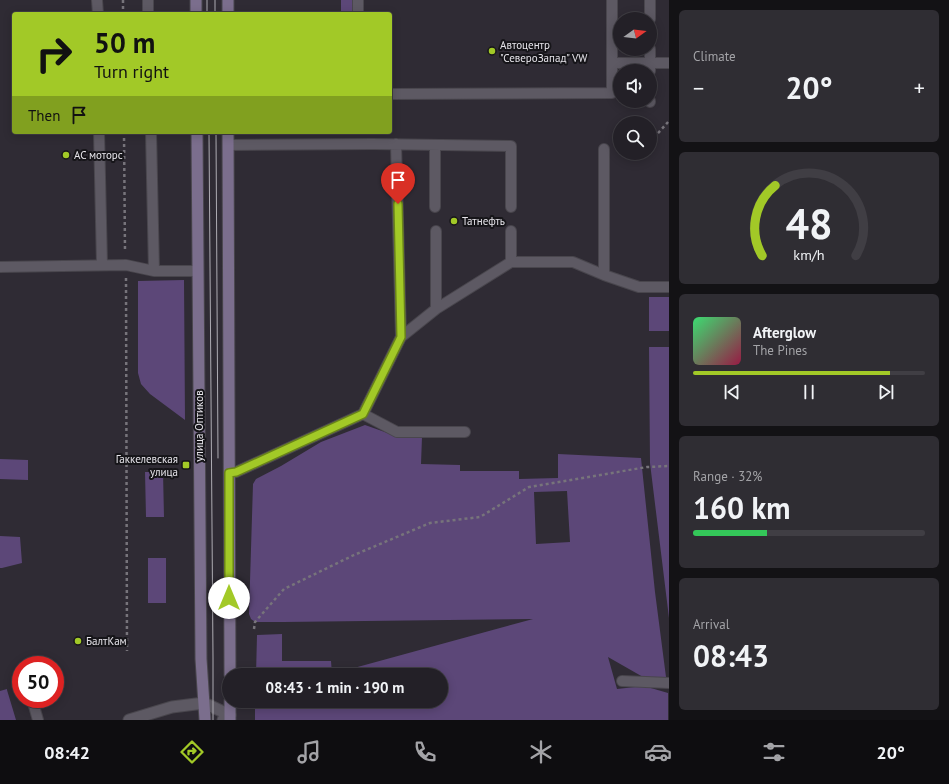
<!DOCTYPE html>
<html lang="en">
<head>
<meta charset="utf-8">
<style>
	body { margin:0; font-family:"PT Sans",sans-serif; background:#2f2d33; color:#f1f3f6; height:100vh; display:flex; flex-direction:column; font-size:15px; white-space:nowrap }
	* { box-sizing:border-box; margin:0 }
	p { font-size:13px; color:#a3a3a7 }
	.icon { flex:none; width:22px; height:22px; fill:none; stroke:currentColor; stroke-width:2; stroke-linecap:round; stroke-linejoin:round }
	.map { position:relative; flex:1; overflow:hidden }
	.details { display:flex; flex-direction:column; gap:10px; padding:10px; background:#131215; width:280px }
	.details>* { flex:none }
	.banner { position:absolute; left:12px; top:12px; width:380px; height:122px; border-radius:4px; box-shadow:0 2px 10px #0003,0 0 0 1px #403e44; background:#a2c927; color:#111; overflow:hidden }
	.needle { width:26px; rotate:75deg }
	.fabs { position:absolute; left:613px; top:12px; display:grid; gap:8px }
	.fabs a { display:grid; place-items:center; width:44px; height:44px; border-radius:50%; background:#232027; box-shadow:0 2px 10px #0003,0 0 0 1px #403e44; font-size:20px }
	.speed { position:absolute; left:12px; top:656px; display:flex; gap:8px; font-size:20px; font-weight:700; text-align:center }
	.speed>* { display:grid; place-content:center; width:52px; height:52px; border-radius:50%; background:#232027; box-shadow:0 2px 10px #0003,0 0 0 1px #403e44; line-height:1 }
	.speed .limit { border:6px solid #d22; background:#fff; color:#111 }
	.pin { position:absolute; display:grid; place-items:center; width:34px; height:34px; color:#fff; margin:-41px -17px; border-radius:50% 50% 50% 0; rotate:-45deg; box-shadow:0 0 4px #0007 }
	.pin .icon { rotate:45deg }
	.me { position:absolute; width:44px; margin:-22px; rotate:0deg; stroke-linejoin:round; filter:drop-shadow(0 0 3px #0008) }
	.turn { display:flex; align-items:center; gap:14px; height:84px; padding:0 16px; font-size:18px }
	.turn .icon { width:52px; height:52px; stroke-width:2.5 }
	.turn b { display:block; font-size:28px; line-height:34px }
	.then { display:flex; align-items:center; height:38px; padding:0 16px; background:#0003; gap:8px; font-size:15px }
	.big { font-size:30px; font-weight:600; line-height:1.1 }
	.details .card { flex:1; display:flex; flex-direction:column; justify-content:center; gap:6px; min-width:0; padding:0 14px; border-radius:6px; background:#2f2d33 }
	.details .dial { align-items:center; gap:0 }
	.dial svg { height:104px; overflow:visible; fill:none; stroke:#403e44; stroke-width:7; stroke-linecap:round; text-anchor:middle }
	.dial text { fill:#f1f3f6; stroke:none }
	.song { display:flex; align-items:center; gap:12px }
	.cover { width:48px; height:48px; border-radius:6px; background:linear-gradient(135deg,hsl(140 70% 55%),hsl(340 70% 35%)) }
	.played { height:4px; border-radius:2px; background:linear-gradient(90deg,#a2c927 85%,#403e44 85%) }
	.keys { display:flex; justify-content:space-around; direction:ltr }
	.heat { display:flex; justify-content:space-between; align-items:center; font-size:22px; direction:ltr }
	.charge { height:6px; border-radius:3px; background:linear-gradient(90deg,#34c759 32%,#403e44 0) }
	.trip { position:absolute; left:222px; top:668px; width:226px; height:40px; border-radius:20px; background:#232027; box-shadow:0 2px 10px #0003,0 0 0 1px #403e44; font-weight:600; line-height:40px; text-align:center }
	.menu { display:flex; height:64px; justify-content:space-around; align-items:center; background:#0e0d10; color:#a3a3a7 }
	.menu .icon { width:28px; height:28px }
	.menu .current { color:#a2c927 }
	.menu b { font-size:18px; color:#f1f3f6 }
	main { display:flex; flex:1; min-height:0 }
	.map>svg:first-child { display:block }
	.green { fill:#5c4778; fill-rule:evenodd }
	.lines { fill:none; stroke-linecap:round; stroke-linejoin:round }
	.service-casing { stroke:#49464d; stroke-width:12 }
	.tertiary-casing { stroke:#49464d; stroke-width:13 }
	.secondary-casing { stroke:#49464d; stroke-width:13 }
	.path { stroke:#77747b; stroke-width:2.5; stroke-dasharray:3 3; stroke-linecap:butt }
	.service { stroke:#5d5963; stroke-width:10 }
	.tertiary { stroke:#5d5963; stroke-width:11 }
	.secondary { stroke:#7b6e8d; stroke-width:11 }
	.tram { stroke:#aeacb3; stroke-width:1 }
	.route-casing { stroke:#698319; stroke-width:10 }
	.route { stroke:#a2c927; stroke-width:7 }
	.poi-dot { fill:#a2c927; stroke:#161519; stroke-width:1.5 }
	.labels { text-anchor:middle; stroke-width:4; stroke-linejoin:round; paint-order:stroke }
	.poi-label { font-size:11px; fill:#e6e4ea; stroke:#161519; text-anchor:start }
	.street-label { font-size:11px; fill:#e6e4ea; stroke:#161519 }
</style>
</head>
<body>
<main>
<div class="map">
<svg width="669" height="720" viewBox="0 0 669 720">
	<rect width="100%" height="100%" fill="#2f2b34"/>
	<path class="green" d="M 341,0 L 354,0 L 354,14 L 341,14 Z
		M 184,280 L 185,420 L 150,394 L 141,384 L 138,373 L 138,281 Z
		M 649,297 L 669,297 L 669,331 L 649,331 Z
		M 649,347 L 669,347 L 669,618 L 650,463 Z
		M 365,425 L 399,437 L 422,437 L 421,464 L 460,465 L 460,471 L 519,471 L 519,479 L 558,478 L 558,454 L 641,458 L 655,592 L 666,677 L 643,677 L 608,657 L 617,689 L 644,686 L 668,693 L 668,720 L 255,720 L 255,701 L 441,701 L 441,675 L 256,675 L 257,635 L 282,634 L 282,661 L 331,661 L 332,674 L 533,619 L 283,622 L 255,622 L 251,619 L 249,614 L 253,484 L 256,479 L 281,466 L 321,442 ZM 567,491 L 570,542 L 536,544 L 534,492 Z
		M 0,459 L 28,460 L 28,480 L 0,479 Z
		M 145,472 L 163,472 L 164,517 L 146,517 Z
		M 0,536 L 20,537 L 22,563 L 2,568 L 0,568 Z
		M 148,558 L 166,558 L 166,603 L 148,603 Z
		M 7,689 L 7,690 L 16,720 L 0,720 L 0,691 Z"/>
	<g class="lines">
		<defs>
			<path id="service" d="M 97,0 L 98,14
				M 148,0 L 148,14
				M 358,0 L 358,14
				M 650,19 L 650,0
				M 612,63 L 669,63
				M 650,71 L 650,49
				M 390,94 L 612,93 L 612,0
				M 650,101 L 650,102
				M 99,132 L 102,265
				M 151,132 L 154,271 L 198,271
				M 396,144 L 401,337
				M 228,145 L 373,144 L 511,146 L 511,207
				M 435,145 L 435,207
				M 604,149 L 604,275
				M 436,231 L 436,309
				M 511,262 L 573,262 L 604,275 L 639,287 L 669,287
				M 0,267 L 126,265 L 154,271
				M 363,414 L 397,432 L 465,432
				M 229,473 L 236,472 L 363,414 L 401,337 L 436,309 L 511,262 L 511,231
				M 622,681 L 669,683
				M 32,699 L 38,720"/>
			<path id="tertiary" d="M 129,720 L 172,707 L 204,703 L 230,715 L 223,720"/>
			<path id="secondary" d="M 196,0 L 196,14
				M 228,0 L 228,14
				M 197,132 L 201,659 L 205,720
				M 228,132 L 230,675
				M 230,701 L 230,720"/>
		</defs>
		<use href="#service" class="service-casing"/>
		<use href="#tertiary" class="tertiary-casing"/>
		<use href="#secondary" class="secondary-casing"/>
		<path class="path" d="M 123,0 L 123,14
			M 124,132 L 125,251
			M 650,142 L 669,121
			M 639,154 L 640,153
			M 126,278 L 127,651
			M 254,629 L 255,622 L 284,589 L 354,555 L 430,523 L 480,517 L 529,487 L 647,467 L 669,466"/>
		<use href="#service" class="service"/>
		<use href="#tertiary" class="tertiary"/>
		<use href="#secondary" class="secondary"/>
		<path class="tram" d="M 207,0 L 207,14
			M 215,0 L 215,14
			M 209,132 L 213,658 L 213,720
			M 216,132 L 218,458"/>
	</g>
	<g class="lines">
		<defs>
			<path id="route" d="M 229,598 L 229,473 L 236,472 L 363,414 L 401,337 L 398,204"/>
		</defs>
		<use href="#route" class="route-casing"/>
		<use href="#route" class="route"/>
	</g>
	<g class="poi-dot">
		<circle cx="492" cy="51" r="4"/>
		<circle cx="66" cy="155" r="4"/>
		<circle cx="454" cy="221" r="4"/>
		<rect x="182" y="461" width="8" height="8" rx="2"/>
		<circle cx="78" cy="641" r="4"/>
	</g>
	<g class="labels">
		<g class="poi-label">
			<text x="500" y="49">Автоцентр<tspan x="500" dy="13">"СевероЗапад" VW</tspan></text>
			<text x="74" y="159">АС моторс</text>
			<text x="462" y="225">Татнефть</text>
			<text x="178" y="463" text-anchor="end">Гаккелевская<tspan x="178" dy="13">улица</tspan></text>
			<text x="86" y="645">БалтКам</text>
		</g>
		<g class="street-label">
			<text transform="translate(199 426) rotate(-90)" y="4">улица Оптиков</text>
		</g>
	</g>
</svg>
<div class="fabs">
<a><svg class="needle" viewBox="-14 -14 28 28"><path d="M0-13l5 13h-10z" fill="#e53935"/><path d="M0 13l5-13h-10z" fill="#a3a3a7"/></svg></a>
<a><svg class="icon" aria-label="sound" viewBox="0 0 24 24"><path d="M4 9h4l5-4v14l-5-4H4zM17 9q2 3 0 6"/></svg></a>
<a><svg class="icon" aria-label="search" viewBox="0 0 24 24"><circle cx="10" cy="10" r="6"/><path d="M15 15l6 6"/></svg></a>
</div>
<div class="speed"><div class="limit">50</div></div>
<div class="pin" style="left:398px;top:204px;background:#d93025"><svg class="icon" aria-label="arrive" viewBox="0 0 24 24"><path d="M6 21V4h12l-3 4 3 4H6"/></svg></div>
<svg class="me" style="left:229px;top:598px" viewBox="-20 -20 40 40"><circle r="19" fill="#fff"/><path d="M0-13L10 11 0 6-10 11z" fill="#a2c927"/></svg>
<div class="trip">08:43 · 1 min · 190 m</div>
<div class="banner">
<div class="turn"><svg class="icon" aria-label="right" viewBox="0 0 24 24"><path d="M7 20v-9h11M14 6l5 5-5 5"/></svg><div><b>50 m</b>Turn right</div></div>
<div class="then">Then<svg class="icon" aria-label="arrive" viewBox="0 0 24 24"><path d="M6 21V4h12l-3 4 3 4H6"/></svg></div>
</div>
</div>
<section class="details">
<div class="card"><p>Climate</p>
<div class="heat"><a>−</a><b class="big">20°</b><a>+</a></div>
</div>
<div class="card dial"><svg viewBox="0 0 100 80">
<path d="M14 69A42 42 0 1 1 86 69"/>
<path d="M14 69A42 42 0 0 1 24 15" stroke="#a2c927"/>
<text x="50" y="56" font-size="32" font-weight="700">48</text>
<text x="50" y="72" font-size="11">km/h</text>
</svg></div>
<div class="card">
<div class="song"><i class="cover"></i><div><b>Afterglow</b><p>The Pines</p></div></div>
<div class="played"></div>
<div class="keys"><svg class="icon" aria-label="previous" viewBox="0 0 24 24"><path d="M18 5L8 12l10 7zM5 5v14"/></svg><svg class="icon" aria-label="pause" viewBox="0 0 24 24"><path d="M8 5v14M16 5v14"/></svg><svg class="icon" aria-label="next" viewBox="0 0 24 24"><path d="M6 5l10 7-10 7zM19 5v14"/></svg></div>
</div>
<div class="card"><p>Range · 32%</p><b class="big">160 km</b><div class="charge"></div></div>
<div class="card"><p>Arrival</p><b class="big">08:43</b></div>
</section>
</main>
<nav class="menu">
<b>08:42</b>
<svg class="icon current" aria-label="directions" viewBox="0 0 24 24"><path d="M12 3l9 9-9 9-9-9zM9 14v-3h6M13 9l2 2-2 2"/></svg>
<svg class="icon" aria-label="music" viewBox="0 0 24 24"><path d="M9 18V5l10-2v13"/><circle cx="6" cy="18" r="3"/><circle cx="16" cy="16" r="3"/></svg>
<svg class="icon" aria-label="phone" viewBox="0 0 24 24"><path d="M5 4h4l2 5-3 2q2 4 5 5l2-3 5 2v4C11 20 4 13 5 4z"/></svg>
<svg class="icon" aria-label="climate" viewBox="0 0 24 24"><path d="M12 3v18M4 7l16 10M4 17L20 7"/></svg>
<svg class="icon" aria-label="car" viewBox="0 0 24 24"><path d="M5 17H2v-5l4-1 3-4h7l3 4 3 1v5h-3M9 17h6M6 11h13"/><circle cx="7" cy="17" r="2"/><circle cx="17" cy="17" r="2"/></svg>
<svg class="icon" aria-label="filters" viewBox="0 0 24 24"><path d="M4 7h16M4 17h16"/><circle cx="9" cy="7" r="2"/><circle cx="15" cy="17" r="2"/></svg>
<b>20°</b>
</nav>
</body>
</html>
